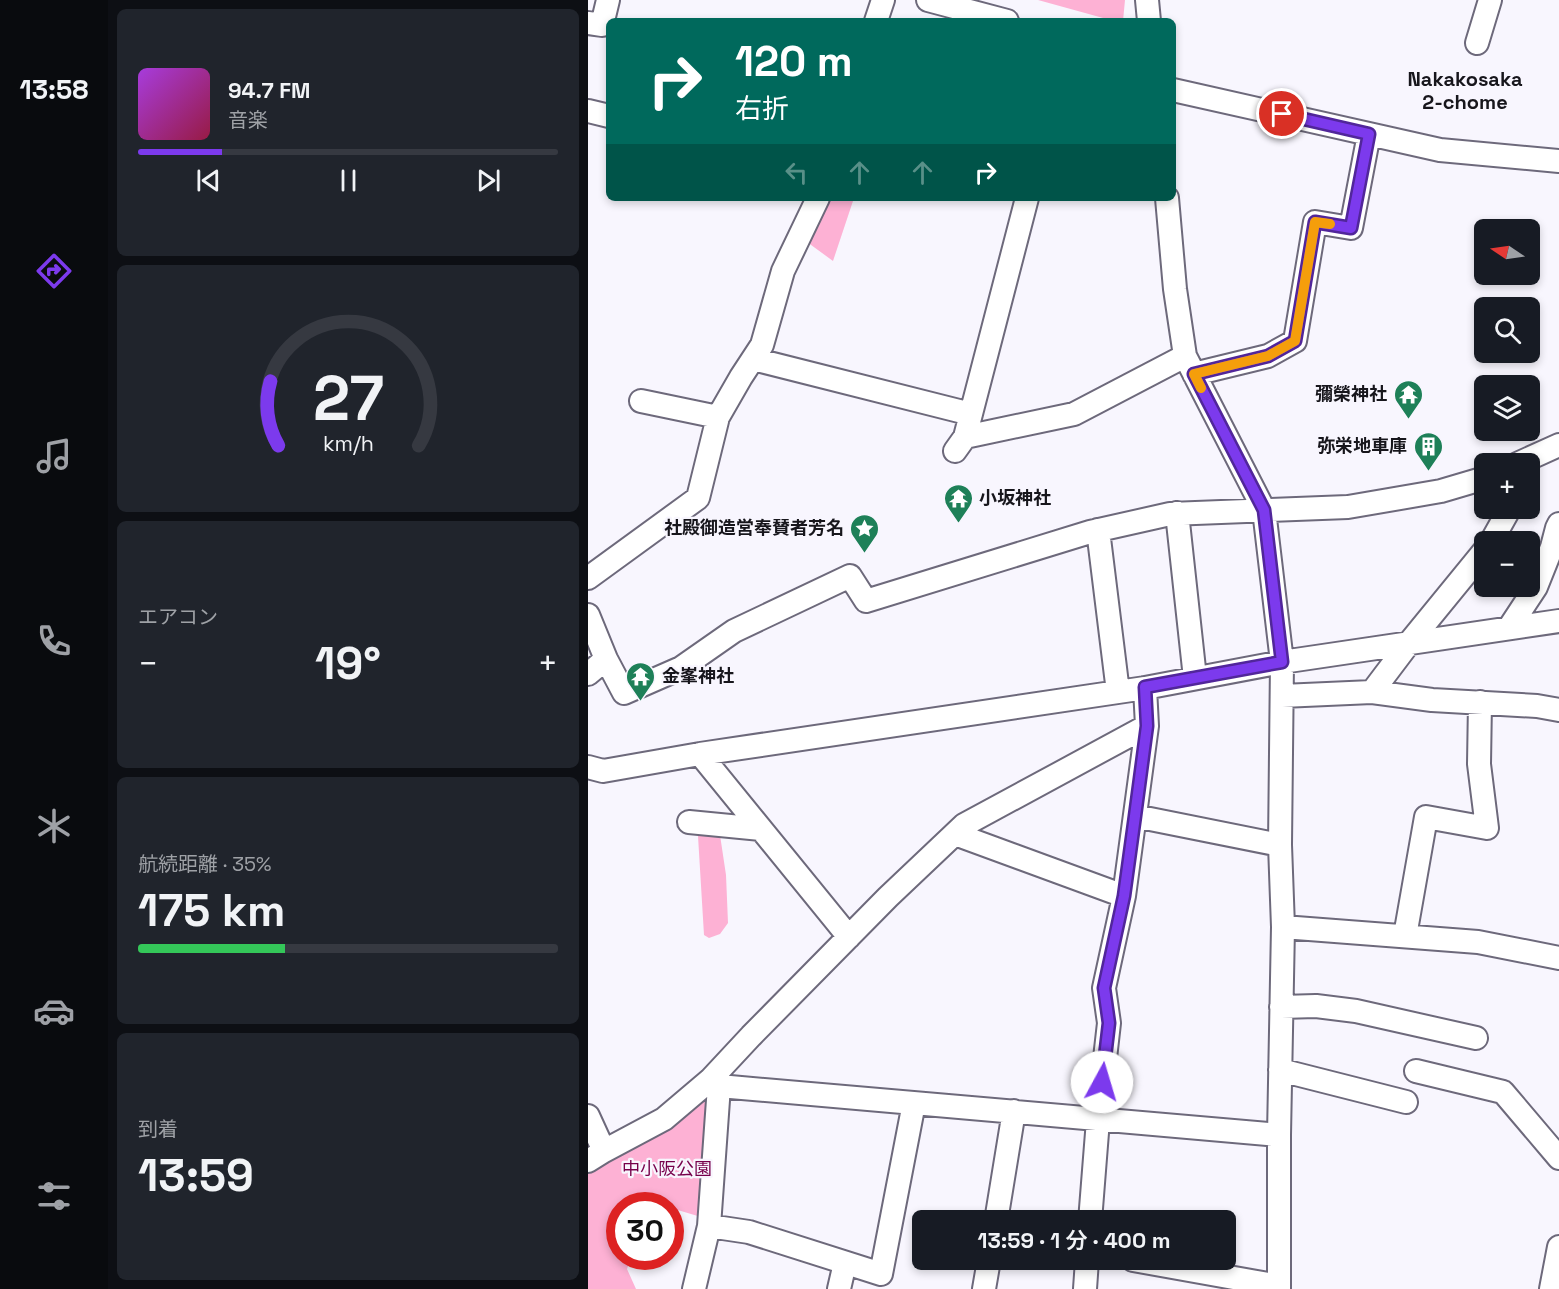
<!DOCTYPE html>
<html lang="ja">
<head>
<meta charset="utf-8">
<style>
	body { margin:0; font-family:"Space Grotesk","Noto Sans JP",sans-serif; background:#20242c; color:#f1f3f6; height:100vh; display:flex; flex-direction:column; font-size:22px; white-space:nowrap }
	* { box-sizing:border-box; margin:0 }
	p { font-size:20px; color:#9ea1a6 }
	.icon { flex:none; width:33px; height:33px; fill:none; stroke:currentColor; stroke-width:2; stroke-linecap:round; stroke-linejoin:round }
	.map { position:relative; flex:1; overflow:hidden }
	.panel { display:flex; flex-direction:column; gap:9px; padding:9px; background:#0d0f14; width:480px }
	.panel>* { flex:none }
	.banner { position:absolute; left:18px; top:18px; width:570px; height:183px; border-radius:9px; box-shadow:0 3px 9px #0003; background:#00695c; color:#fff; overflow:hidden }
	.needle { width:39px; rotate:283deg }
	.tools { position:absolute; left:886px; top:219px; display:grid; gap:12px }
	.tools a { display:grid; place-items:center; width:66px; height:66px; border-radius:9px; background:#171b24; box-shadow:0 3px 9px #0003; font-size:30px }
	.speed { position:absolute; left:18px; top:1192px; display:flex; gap:12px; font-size:30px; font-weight:700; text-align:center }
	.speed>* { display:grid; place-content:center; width:78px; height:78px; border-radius:50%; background:#171b24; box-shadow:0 3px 9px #0003; line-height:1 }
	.speed .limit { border:9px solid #d22; background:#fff; color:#111 }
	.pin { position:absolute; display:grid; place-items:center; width:51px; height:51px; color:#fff; margin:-26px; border:3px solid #fff; border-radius:50%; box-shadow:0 2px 6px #0007 }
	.me { position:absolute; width:66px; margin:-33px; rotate:6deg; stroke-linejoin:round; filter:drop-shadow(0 0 4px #0008) }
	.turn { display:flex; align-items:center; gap:21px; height:126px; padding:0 30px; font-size:27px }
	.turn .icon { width:78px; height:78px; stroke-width:2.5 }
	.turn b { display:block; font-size:42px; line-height:51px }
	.lanes { display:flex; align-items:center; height:57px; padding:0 30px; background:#0003; justify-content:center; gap:30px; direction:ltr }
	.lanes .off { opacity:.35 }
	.big { font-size:45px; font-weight:600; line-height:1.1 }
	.panel .widget { flex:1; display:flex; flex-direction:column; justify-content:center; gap:9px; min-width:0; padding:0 21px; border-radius:9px; background:#20242c }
	.panel .dial { align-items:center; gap:0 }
	.dial svg { height:156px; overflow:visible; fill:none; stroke:#363941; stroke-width:7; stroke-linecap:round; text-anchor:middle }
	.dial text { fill:#f1f3f6; stroke:none }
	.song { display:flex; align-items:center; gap:18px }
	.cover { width:72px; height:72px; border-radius:9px; background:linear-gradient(135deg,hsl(280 70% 55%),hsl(340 70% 35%)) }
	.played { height:6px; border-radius:3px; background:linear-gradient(90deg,#7c3aed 20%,#363941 20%) }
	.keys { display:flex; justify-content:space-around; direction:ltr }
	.heat { display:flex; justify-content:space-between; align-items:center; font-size:33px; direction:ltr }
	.charge { height:9px; border-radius:4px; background:linear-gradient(90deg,#34c759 35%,#363941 0) }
	.trip { position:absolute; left:324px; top:1210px; width:324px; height:60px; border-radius:9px; background:#171b24; box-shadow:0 3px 9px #0003; font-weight:600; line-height:60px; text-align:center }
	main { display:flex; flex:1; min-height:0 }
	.dock { display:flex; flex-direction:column; width:108px; justify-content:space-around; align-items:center; background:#090b0e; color:#9ea1a6 }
	.dock .icon { width:42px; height:42px }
	.dock .selected { color:#7c3aed }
	.dock b { font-size:27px; color:#f1f3f6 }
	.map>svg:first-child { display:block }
	.green { fill:#fdb1d4 }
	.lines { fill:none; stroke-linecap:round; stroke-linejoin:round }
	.street-casing { stroke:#6d697b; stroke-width:26 }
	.street { stroke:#fff; stroke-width:22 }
	.route-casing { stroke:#51269a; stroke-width:15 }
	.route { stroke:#7c3aed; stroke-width:10 }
	.slow { stroke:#f59e0b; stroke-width:10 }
	.labels { text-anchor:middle; stroke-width:4.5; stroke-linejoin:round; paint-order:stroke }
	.poi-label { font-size:18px; font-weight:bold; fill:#17161c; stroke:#f8f6fe; text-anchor:end }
	.park-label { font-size:18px; fill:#76004b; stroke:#f8f6fe }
	.neighbourhood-label { font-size:20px; font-weight:bold; fill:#17161c; stroke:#f8f6fe }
</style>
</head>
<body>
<main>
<nav class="dock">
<b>13:58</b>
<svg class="icon selected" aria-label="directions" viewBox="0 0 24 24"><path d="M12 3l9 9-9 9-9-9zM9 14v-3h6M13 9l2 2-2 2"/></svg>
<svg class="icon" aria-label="music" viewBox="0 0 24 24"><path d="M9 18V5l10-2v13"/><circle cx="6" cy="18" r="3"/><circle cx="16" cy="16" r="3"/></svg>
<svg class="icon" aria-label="phone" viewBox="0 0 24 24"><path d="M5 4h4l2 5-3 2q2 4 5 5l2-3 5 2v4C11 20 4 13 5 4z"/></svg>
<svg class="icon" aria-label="climate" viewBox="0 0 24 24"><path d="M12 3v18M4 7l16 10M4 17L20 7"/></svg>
<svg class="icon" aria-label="car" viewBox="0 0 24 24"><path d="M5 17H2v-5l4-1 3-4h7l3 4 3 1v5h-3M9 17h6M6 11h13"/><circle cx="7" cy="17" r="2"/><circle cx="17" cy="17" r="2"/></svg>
<svg class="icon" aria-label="filters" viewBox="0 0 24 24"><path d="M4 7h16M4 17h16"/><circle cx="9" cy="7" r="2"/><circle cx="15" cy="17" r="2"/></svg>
</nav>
<section class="panel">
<div class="widget">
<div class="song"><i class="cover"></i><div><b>94.7 FM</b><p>音楽</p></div></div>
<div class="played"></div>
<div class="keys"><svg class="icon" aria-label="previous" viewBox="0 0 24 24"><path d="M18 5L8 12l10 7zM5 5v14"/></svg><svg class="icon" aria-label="pause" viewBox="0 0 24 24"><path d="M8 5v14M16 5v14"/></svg><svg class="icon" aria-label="next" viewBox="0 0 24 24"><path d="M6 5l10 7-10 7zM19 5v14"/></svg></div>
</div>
<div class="widget dial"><svg viewBox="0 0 100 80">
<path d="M14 69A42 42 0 1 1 86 69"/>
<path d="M14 69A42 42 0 0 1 10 36" stroke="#7c3aed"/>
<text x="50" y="56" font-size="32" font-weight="700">27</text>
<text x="50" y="72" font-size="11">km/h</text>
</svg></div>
<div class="widget"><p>エアコン</p>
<div class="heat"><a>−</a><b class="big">19°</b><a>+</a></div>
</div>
<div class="widget"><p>航続距離 · 35%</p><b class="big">175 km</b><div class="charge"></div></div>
<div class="widget"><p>到着</p><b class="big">13:59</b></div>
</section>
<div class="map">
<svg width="971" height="1289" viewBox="0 0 971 1289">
	<rect width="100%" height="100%" fill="#f8f6fe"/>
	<path class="green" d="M 450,0 L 537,0 L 535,21 L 526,21 Z
		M 237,198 L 266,198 L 245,261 L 219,242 Z
		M 115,832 L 132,835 L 138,875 L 140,923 L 132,934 L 121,938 L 116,935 L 110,836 Z
		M 122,1090 L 113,1217 L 83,1208 L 82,1206 L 77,1206 L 59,1200 L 57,1206 L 32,1206 L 32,1257 L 43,1257 L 39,1269 L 48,1289 L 0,1289 L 0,1169 Z"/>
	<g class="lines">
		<defs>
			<path id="street" d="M 340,0 L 419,21
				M 559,0 L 561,21
				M 288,21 L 295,0
				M 0,23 L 14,25 L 20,0
				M 889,43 L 902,0
				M 585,90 L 852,150 L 971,161
				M 0,111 L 21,116
				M 579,198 L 587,289 L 597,356 L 676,510 L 694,662 L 692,845 L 695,927 L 691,1135 L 691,1289
				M 165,359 L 383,414
				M 606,374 L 680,356 L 707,341 L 727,222 L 763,228 L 781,134
				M 53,401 L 130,417
				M 377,437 L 439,198
				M 367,451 L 377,437 L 486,414 L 597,356
				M 929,464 L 971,445
				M 589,513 L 607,678
				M 510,530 L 530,692
				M 903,542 L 922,508
				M 0,578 L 110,498 L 130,417 L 153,377 L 174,345 L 195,271 L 230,198
				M 0,615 L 18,659 L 36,693 L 93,668 L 146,631 L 262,576 L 278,601 L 502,532 L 582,514 L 760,507 L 853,491 L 897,478
				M 921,628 L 948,587 L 964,547 L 969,528 L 971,524
				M 0,674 L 18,659
				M 784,692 L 821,643 L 897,550
				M 694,696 L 784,692 L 844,700 L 949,706 L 971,710
				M 112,754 L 261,937
				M 0,767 L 15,771 L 112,754 L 557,688 L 694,662 L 971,621
				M 547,816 L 692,845
				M 101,822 L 173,829
				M 367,834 L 536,896
				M 695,927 L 890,942 L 971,958
				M 817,936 L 838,817 L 899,828 L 891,764 L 892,702
				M 693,1007 L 728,1006 L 768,1011 L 888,1038
				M 692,1070 L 818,1102
				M 828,1071 L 915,1092 L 971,1158
				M 122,1080 L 131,1086 L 691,1135
				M 0,1116 L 16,1151
				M 0,1161 L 16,1151 L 76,1119 L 122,1080 L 163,1036 L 300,897 L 376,825 L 559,726
				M 408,1221 L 426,1111
				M 502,1221 L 510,1120 L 521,1023 L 516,988 L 536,896 L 559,726 L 557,688
				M 121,1226 L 161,1232 L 293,1274 L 326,1103
				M 545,1260 L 691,1286
				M 106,1289 L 121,1226 L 131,1086
				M 251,1289 L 257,1263
				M 396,1289 L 401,1260
				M 497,1289 L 499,1260
				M 963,1289 L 971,1247"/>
		</defs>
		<use href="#street" class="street-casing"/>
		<use href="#street" class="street"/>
	</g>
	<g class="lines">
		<defs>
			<path id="route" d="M 514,1082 L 521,1023 L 516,988 L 536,896 L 547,816 L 559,726 L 557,687 L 694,662 L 676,510 L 606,374 L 680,356 L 707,341 L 727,222 L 763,228 L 781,134 L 694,114"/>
		</defs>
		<use href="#route" class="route-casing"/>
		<use href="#route" class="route"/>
		<path class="slow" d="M 613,388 L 606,374 L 680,356 L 707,341 L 727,222 L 742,224"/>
	</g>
	<defs>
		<symbol id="temple-pin" viewBox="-11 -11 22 30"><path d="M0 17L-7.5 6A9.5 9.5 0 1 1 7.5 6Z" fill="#1e8058" stroke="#f8f6fe"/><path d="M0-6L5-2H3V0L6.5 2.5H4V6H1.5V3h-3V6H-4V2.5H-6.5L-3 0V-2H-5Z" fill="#fff"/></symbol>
		<symbol id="building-pin" viewBox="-11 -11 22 30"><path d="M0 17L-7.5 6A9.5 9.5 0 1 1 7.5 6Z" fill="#1e8058" stroke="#f8f6fe"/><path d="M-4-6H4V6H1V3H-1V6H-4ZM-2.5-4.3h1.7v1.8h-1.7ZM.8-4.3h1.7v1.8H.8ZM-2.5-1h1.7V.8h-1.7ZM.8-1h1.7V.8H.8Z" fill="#fff"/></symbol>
		<symbol id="sight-pin" viewBox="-11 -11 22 30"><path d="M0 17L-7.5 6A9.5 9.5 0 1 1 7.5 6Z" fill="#1e8058" stroke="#f8f6fe"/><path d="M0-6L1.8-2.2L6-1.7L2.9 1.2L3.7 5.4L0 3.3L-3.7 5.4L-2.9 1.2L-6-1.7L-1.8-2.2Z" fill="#fff"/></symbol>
	</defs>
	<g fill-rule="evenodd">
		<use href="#temple-pin" x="804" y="378" width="33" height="45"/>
		<use href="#building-pin" x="824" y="430" width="33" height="45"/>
		<use href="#temple-pin" x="354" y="482" width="33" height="45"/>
		<use href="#sight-pin" x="260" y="512" width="33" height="45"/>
		<use href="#temple-pin" x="36" y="660" width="33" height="45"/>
	</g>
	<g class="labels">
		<g class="poi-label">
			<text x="799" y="400">彌榮神社</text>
			<text x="819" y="452">弥栄地車庫</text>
			<text x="391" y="504" text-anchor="start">小坂神社</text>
			<text x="256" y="534">社殿御造営奉賛者芳名</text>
			<text x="74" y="682" text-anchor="start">金峯神社</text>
		</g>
		<g class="park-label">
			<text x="79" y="1175">中小阪公園</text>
		</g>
		<g class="neighbourhood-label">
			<text x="877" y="86">Nakakosaka<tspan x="877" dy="23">2-chome</tspan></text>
		</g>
	</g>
</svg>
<div class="tools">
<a><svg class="needle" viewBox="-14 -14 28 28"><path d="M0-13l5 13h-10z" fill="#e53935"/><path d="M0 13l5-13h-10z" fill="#9ea1a6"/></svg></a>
<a><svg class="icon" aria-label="search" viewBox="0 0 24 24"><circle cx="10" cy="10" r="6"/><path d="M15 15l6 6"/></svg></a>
<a><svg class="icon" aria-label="layers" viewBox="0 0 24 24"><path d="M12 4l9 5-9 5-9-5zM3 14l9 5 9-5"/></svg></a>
<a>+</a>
<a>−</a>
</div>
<div class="speed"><div class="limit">30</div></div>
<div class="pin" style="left:694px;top:114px;background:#d93025"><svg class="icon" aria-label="arrive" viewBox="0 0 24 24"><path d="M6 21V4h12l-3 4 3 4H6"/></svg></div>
<svg class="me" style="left:514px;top:1082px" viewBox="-20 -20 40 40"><circle r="19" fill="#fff"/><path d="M0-13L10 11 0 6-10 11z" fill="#7c3aed"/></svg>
<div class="trip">13:59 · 1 分 · 400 m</div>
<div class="banner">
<div class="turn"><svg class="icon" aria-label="right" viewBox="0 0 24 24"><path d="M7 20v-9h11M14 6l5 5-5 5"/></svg><div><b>120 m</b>右折</div></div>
<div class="lanes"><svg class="icon off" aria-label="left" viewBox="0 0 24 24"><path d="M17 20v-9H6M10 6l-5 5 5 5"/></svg><svg class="icon off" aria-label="ahead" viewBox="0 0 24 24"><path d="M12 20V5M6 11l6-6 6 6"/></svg><svg class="icon off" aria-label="ahead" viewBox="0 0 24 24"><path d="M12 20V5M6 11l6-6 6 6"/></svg><svg class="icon" aria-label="right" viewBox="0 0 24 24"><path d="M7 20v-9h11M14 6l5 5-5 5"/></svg></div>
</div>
</div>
</main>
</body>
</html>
